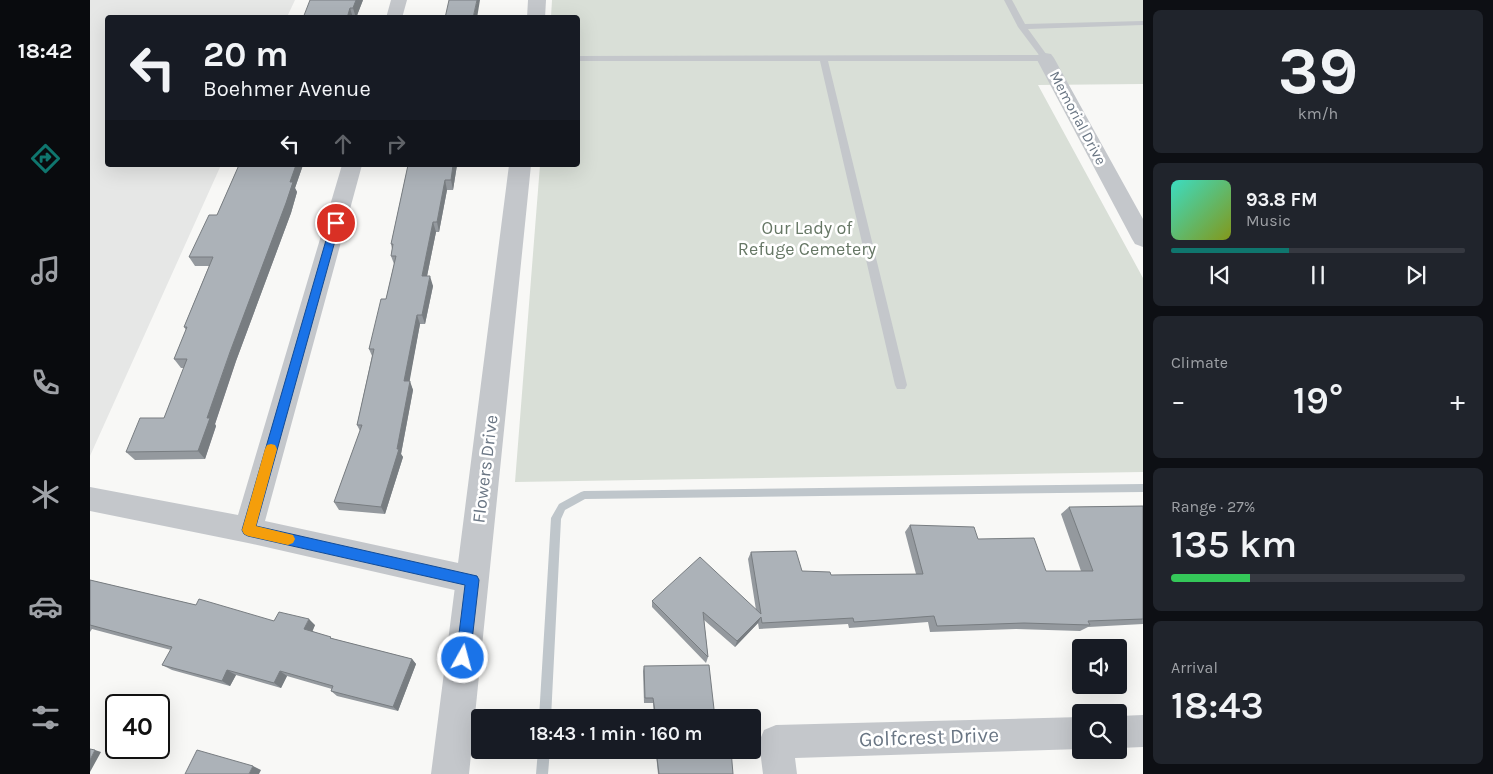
<!DOCTYPE html>
<html lang="en">
<head>
<meta charset="utf-8">
<style>
	body { margin:0; font-family:Karla,sans-serif; background:#20242c; color:#f1f3f6; height:100vh; display:flex; flex-direction:column; font-size:19px; white-space:nowrap }
	* { box-sizing:border-box; margin:0 }
	p { font-size:16px; color:#9ea1a6 }
	.icon { flex:none; width:28px; height:28px; fill:none; stroke:currentColor; stroke-width:2; stroke-linecap:round; stroke-linejoin:round }
	.map { position:relative; flex:1; overflow:hidden }
	.drawer { display:flex; flex-direction:column; gap:10px; padding:10px; background:#0d0f14; width:350px }
	.drawer>* { flex:none }
	.hud { position:absolute; left:15px; top:15px; width:475px; height:152px; border-radius:5px; box-shadow:0 5px 20px #0002; background:#171b24; color:#f1f3f6; overflow:hidden }
	.controls { position:absolute; left:982px; top:639px; display:grid; gap:10px }
	.controls a { display:grid; place-items:center; width:55px; height:55px; border-radius:5px; background:#171b24; box-shadow:0 5px 20px #0002; font-size:25px }
	.speed { position:absolute; left:15px; top:694px; display:flex; gap:10px; font-size:25px; font-weight:700; text-align:center }
	.speed>* { display:grid; place-content:center; width:65px; height:65px; border-radius:50%; background:#171b24; box-shadow:0 5px 20px #0002; line-height:1 }
	.speed .limit { border:2px solid #111; border-radius:8px; background:#fff; color:#111 }
	.pin { position:absolute; display:grid; place-items:center; width:42px; height:42px; color:#fff; margin:-21px; border:2px solid #fff; border-radius:50%; box-shadow:0 1px 5px #0007 }
	.me { position:absolute; width:55px; margin:-28px; rotate:7deg; stroke-linejoin:round; filter:drop-shadow(0 0 4px #0008) }
	.turn { display:flex; align-items:center; gap:18px; height:105px; padding:0 15px; font-size:22px }
	.turn .icon { width:65px; height:65px; stroke-width:2.5 }
	.turn b { display:block; font-size:35px; line-height:42px }
	.lanes { display:flex; align-items:center; height:48px; padding:0 15px; background:#0003; justify-content:center; gap:25px; direction:ltr }
	.lanes .off { opacity:.35 }
	.big { font-size:38px; font-weight:600; line-height:1.1 }
	.drawer .card { flex:1; display:flex; flex-direction:column; justify-content:center; gap:8px; min-width:0; padding:0 18px; border-radius:8px; background:#20242c }
	.drawer .dial { align-items:center; gap:0 }
	.dial b { font-size:65px; line-height:1 }
	.song { display:flex; align-items:center; gap:15px }
	.cover { width:60px; height:60px; border-radius:8px; background:linear-gradient(135deg,hsl(170 70% 55%),hsl(70 70% 35%)) }
	.played { height:5px; border-radius:2px; background:linear-gradient(90deg,#0f766e 40%,#363941 40%) }
	.keys { display:flex; justify-content:space-around; direction:ltr }
	.heat { display:flex; justify-content:space-between; align-items:center; font-size:28px; direction:ltr }
	.charge { height:8px; border-radius:4px; background:linear-gradient(90deg,#34c759 27%,#363941 0) }
	.trip { position:absolute; left:381px; top:709px; width:290px; height:50px; border-radius:5px; background:#171b24; box-shadow:0 5px 20px #0002; font-weight:600; line-height:50px; text-align:center }
	main { display:flex; flex:1; min-height:0 }
	.menu { display:flex; flex-direction:column; width:90px; justify-content:space-around; align-items:center; background:#090b0e; color:#9ea1a6 }
	.menu .icon { width:35px; height:35px }
	.menu .selected { color:#0f766e }
	.menu b { font-size:22px; color:#f1f3f6 }
	.map>svg:first-child { display:block }
	.built { fill:#e6e7e6 }
	.green { fill:#d9dfd7 }
	.lines { fill:none; stroke-linecap:round; stroke-linejoin:round }
	.stream { fill:#bfc6cb; fill-rule:evenodd }
	.service { fill:#c4c7cb; fill-rule:evenodd }
	.minor { fill:#c4c7cb; fill-rule:evenodd }
	.tertiary { fill:#c4c7cb; fill-rule:evenodd }
	.wall { fill:#94999e }
	.shaded-wall { fill:#787d81 }
	.building { fill:#acb2b8; stroke:#787d81 }
	.route { fill:#1a73e8; stroke:#114b97 }
	.slow { fill:#f59e0b }
	.labels { text-anchor:middle; stroke-width:5; stroke-linejoin:round; paint-order:stroke }
	.far-street-label { font-size:15px; fill:#6a7684; stroke:#fff }
	.park-label { font-size:18px; fill:#667765; stroke:#fff }
	.street-label { font-size:18px; fill:#6a7684; stroke:#fff }
	.near-street-label { font-size:21px; fill:#6a7684; stroke:#fff }
</style>
</head>
<body>
<main>
<nav class="menu">
<b>18:42</b>
<svg class="icon selected" aria-label="directions" viewBox="0 0 24 24"><path d="M12 3l9 9-9 9-9-9zM9 14v-3h6M13 9l2 2-2 2"/></svg>
<svg class="icon" aria-label="music" viewBox="0 0 24 24"><path d="M9 18V5l10-2v13"/><circle cx="6" cy="18" r="3"/><circle cx="16" cy="16" r="3"/></svg>
<svg class="icon" aria-label="phone" viewBox="0 0 24 24"><path d="M5 4h4l2 5-3 2q2 4 5 5l2-3 5 2v4C11 20 4 13 5 4z"/></svg>
<svg class="icon" aria-label="climate" viewBox="0 0 24 24"><path d="M12 3v18M4 7l16 10M4 17L20 7"/></svg>
<svg class="icon" aria-label="car" viewBox="0 0 24 24"><path d="M5 17H2v-5l4-1 3-4h7l3 4 3 1v5h-3M9 17h6M6 11h13"/><circle cx="7" cy="17" r="2"/><circle cx="17" cy="17" r="2"/></svg>
<svg class="icon" aria-label="filters" viewBox="0 0 24 24"><path d="M4 7h16M4 17h16"/><circle cx="9" cy="7" r="2"/><circle cx="15" cy="17" r="2"/></svg>
</nav>
<div class="map">
<svg width="1053" height="774" viewBox="0 0 1053 774">
	<rect width="100%" height="100%" fill="#f8f8f6"/>
	<path class="built" d="M 0,0 L 205,0 L 197,17 L 18,18 L 18,165 L 131,165 L 0,456 Z"/>
	<path class="green" d="M 462,0 L 1053,0 L 1053,84 L 948,85 L 1053,278 L 1053,472 L 425,482 L 450,165 L 488,165 L 488,18 L 461,17 Z"/>
	<g class="lines">
		<path class="stream" d="M 1053,484 L 1053,492 L 495,499 L 475,510 L 471,519 L 461,718 L 449,718 L 461,518 L 469,504 L 491,492 L 494,491 Z
			M 448,750 L 460,750 L 458,774 L 446,774 Z"/>
		<path class="service" d="M 914,0 L 922,0 L 935,24 L 1053,21 L 1053,25 L 938,29 L 959,58 L 955,61 L 738,61 L 817,385 L 815,389 L 807,389 L 805,385 L 730,61 L 488,61 L 488,56 L 949,55 L 928,27 Z"/>
		<path class="minor" d="M 301,0 L 317,0 L 312,18 L 296,18 Z
			M 955,53 L 961,54 L 964,58 L 1053,219 L 1053,247 L 1045,244 L 1042,239 L 946,58 L 949,54 Z
			M 252,165 L 272,165 L 175,521 L 382,566 L 392,570 L 397,580 L 392,590 L 382,594 L 158,543 L 0,511 L 0,487 L 148,515 Z
			M 1053,715 L 1053,747 L 1029,748 L 1029,716 Z
			M 991,717 L 991,749 L 705,758 L 707,774 L 673,774 L 669,742 L 674,730 L 686,725 Z"/>
		<path class="tertiary" d="M 438,0 L 456,0 L 455,18 L 437,18 Z
			M 419,165 L 441,165 L 379,774 L 341,774 Z"/>
	</g>
	<path class="wall" d="M 273,0 L 266,18 L 213,18 Z
		M 149,165 L 213,165 L 205,188 L 207,192 L 201,213 L 146,361 L 125,424 L 126,426 L 115,459 L 45,460 L 36,452 L 74,418 L 94,368 L 91,368 L 84,359 L 96,330 L 94,327 L 119,266 L 105,266 L 99,257 L 127,215 Z
		M 318,165 L 367,165 L 363,190 L 357,190 L 349,232 L 346,232 L 337,276 L 343,286 L 335,324 L 330,324 L 319,381 L 323,390 L 311,454 L 313,457 L 295,514 L 249,510 L 244,502 L 270,431 L 267,425 L 282,356 L 279,349 L 296,299 L 304,264 L 301,256 L 302,249 L 301,244 Z
		M 1053,506 L 1053,624 L 998,627 L 990,631 L 926,629 L 840,632 L 838,622 L 759,628 L 758,624 L 669,629 L 668,623 L 645,647 L 614,620 L 618,657 L 616,663 L 562,607 L 562,601 L 666,610 L 658,559 L 661,552 L 712,571 L 741,575 L 826,574 L 815,532 L 820,525 L 888,539 L 956,571 L 991,571 L 971,514 L 979,507 Z
		M 0,580 L 106,605 L 184,621 L 225,625 L 222,631 L 244,639 L 322,659 L 326,664 L 308,711 L 247,696 L 241,691 L 242,689 L 197,676 L 191,688 L 146,675 L 140,686 L 82,670 L 72,665 L 81,650 L 2,629 L 0,632 Z
		M 554,666 L 625,718 L 564,718 L 563,703 L 554,703 L 553,671 Z
		M 566,750 L 643,774 L 568,774 L 566,754 Z"/>
	<path class="shaded-wall" d="M 266,0 L 273,0 L 266,18 L 263,8 Z
		M 387,0 L 390,0 L 387,18 L 383,18 Z
		M 260,8 L 263,18 L 257,18 Z
		M 206,165 L 213,165 L 205,188 L 207,192 L 201,213 L 146,361 L 125,424 L 126,426 L 115,459 L 108,451 L 117,418 Z
		M 363,165 L 367,165 L 363,190 L 361,180 Z
		M 355,180 L 357,190 L 349,232 L 347,222 Z
		M 343,222 L 346,232 L 335,286 L 332,276 Z
		M 340,276 L 343,286 L 335,324 L 332,315 Z
		M 327,315 L 330,324 L 318,390 L 314,381 Z
		M 320,381 L 323,390 L 311,454 L 313,457 L 295,514 L 291,507 L 307,449 Z
		M 671,617 L 668,623 L 645,647 L 647,641 Z
		M 219,619 L 225,625 L 221,635 L 214,629 Z
		M 322,659 L 326,664 L 308,711 L 303,707 Z
		M 137,670 L 146,675 L 140,686 L 132,681 Z
		M 190,671 L 197,676 L 191,688 L 184,683 Z
		M 5,750 L 11,752 L 0,772 L 0,760 Z
		M 163,766 L 171,770 L 169,774 L 159,774 Z"/>
	<path class="building" d="M 220,0 L 266,0 L 263,8 L 260,8 L 257,18 L 213,18 Z
		M 359,0 L 387,0 L 383,18 L 355,18 Z
		M 149,165 L 206,165 L 200,182 L 203,182 L 196,203 L 140,352 L 117,418 L 120,418 L 108,451 L 36,452 L 50,418 L 74,418 L 97,359 L 84,359 L 97,327 L 94,327 L 123,257 L 99,257 L 119,215 L 127,215 Z
		M 318,165 L 363,165 L 361,180 L 355,180 L 347,222 L 343,222 L 332,276 L 340,276 L 332,315 L 327,315 L 314,381 L 320,381 L 307,449 L 309,449 L 291,507 L 244,502 L 272,425 L 267,425 L 284,349 L 279,349 L 291,299 L 296,299 L 306,256 L 301,256 L 303,244 L 301,244 Z
		M 1053,506 L 1053,619 L 998,621 L 1000,625 L 934,623 L 847,626 L 844,616 L 764,622 L 763,618 L 672,623 L 671,617 L 647,641 L 613,612 L 618,657 L 562,601 L 610,557 L 671,614 L 661,552 L 706,551 L 712,571 L 740,572 L 741,575 L 833,574 L 820,525 L 884,527 L 888,539 L 944,538 L 956,571 L 1003,571 L 979,507 Z
		M 0,580 L 106,605 L 109,599 L 184,621 L 189,612 L 219,619 L 214,629 L 241,637 L 240,638 L 322,659 L 303,707 L 241,691 L 243,686 L 190,671 L 184,683 L 137,670 L 132,681 L 72,665 L 82,647 L 0,625 Z
		M 619,665 L 625,718 L 566,718 L 563,698 L 555,698 L 554,666 Z
		M 0,749 L 5,750 L 0,760 Z
		M 107,750 L 163,766 L 159,774 L 95,774 Z
		M 566,750 L 641,750 L 643,774 L 569,774 Z"/>
	<path class="route" d="M 246,219 L 250,223 L 166,526 L 387,576 L 389,580 L 380,658 L 378,663 L 373,665 L 368,663 L 366,658 L 375,585 L 158,536 L 154,534 L 152,530 L 241,223 Z"/>
	<path class="slow" d="M 181,444 L 185,445 L 187,449 L 166,526 L 203,535 L 205,539 L 203,543 L 198,545 L 158,536 L 154,534 L 152,530 L 175,449 L 177,445 Z"/>
	<g class="labels">
		<g class="far-street-label">
			<text transform="translate(988 118) rotate(62)" y="5">Memorial Drive</text>
		</g>
		<g class="park-label">
			<text x="717" y="234">Our Lady of<tspan x="717" dy="21">Refuge Cemetery</tspan></text>
		</g>
		<g class="street-label">
			<text transform="translate(395 469) rotate(-83)" y="6">Flowers Drive</text>
		</g>
		<g class="near-street-label">
			<text transform="translate(839 737) rotate(-2)" y="7">Golfcrest Drive</text>
		</g>
	</g>
</svg>
<div class="controls">
<a><svg class="icon" aria-label="sound" viewBox="0 0 24 24"><path d="M4 9h4l5-4v14l-5-4H4zM17 9q2 3 0 6"/></svg></a>
<a><svg class="icon" aria-label="search" viewBox="0 0 24 24"><circle cx="10" cy="10" r="6"/><path d="M15 15l6 6"/></svg></a>
</div>
<div class="speed"><div class="limit">40</div></div>
<div class="pin" style="left:246px;top:223px;background:#d93025"><svg class="icon" aria-label="arrive" viewBox="0 0 24 24"><path d="M6 21V4h12l-3 4 3 4H6"/></svg></div>
<svg class="me" style="left:373px;top:658px" viewBox="-20 -20 40 40"><circle r="17" fill="#1a73e8" stroke="#fff" stroke-width="3"/><path d="M0-11L8 9 0 5-8 9z" fill="#fff"/></svg>
<div class="trip">18:43 · 1 min · 160 m</div>
<div class="hud">
<div class="turn"><svg class="icon" aria-label="left" viewBox="0 0 24 24"><path d="M17 20v-9H6M10 6l-5 5 5 5"/></svg><div><b>20 m</b>Boehmer Avenue</div></div>
<div class="lanes"><svg class="icon" aria-label="left" viewBox="0 0 24 24"><path d="M17 20v-9H6M10 6l-5 5 5 5"/></svg><svg class="icon off" aria-label="ahead" viewBox="0 0 24 24"><path d="M12 20V5M6 11l6-6 6 6"/></svg><svg class="icon off" aria-label="right" viewBox="0 0 24 24"><path d="M7 20v-9h11M14 6l5 5-5 5"/></svg></div>
</div>
</div>
<section class="drawer">
<div class="card dial"><b>39</b><p>km/h</p></div>
<div class="card">
<div class="song"><i class="cover"></i><div><b>93.8 FM</b><p>Music</p></div></div>
<div class="played"></div>
<div class="keys"><svg class="icon" aria-label="previous" viewBox="0 0 24 24"><path d="M18 5L8 12l10 7zM5 5v14"/></svg><svg class="icon" aria-label="pause" viewBox="0 0 24 24"><path d="M8 5v14M16 5v14"/></svg><svg class="icon" aria-label="next" viewBox="0 0 24 24"><path d="M6 5l10 7-10 7zM19 5v14"/></svg></div>
</div>
<div class="card"><p>Climate</p>
<div class="heat"><a>−</a><b class="big">19°</b><a>+</a></div>
</div>
<div class="card"><p>Range · 27%</p><b class="big">135 km</b><div class="charge"></div></div>
<div class="card"><p>Arrival</p><b class="big">18:43</b></div>
</section>
</main>
</body>
</html>
